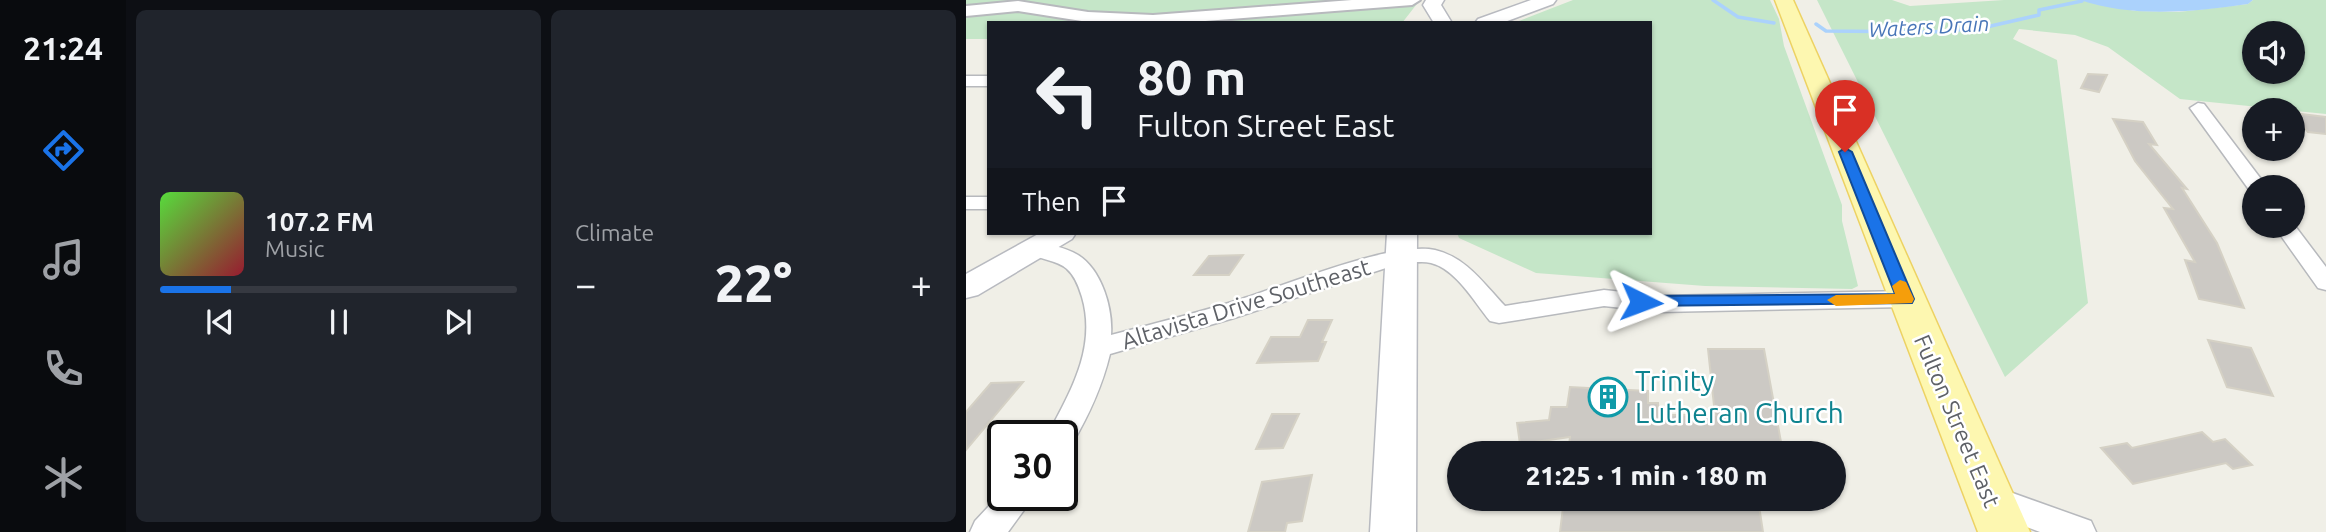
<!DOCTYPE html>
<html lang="en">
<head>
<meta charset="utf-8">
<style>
	body { margin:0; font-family:Ubuntu,sans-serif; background:#20242c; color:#f1f3f6; height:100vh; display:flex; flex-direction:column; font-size:26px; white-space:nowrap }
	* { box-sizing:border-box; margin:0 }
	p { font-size:23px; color:#9ea1a6 }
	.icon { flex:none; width:38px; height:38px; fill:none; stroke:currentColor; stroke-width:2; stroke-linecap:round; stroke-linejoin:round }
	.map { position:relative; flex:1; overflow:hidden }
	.sheet { display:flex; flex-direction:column; gap:10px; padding:10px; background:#0d0f14; width:840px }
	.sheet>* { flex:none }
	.guide { position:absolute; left:21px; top:21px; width:665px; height:214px; border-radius:0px; box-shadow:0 2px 5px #0004; background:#171b24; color:#f1f3f6; overflow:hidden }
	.tools { position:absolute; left:1276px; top:21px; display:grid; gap:14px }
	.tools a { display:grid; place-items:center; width:63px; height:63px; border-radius:50%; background:#171b24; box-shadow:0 2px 5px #0004; font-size:35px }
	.speed { position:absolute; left:21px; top:420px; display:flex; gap:14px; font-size:35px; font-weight:700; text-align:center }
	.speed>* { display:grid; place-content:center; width:91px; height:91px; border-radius:50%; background:#171b24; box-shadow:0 2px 5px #0004; line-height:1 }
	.speed .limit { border:4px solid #111; border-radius:10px; background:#fff; color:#111 }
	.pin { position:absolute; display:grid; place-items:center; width:60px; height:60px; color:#fff; margin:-72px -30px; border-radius:50% 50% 50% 0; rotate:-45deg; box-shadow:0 0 7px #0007 }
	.pin .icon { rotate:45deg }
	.me { position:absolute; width:77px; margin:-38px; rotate:93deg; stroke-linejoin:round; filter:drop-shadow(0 0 5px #0008) }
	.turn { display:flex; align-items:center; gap:24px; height:147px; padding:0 35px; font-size:32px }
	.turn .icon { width:91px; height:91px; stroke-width:2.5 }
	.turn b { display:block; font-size:49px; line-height:60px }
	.then { display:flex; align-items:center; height:66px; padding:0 35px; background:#0003; gap:14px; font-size:26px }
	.big { font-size:52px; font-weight:800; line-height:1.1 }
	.sheet .widget { flex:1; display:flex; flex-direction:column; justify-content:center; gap:10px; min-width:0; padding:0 24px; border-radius:10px; background:#20242c }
	.song { display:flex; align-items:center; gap:21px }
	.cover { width:84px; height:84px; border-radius:10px; background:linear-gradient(135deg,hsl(110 70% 55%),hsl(350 70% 35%)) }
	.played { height:7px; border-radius:4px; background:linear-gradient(90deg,#1a73e8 20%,#363941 20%) }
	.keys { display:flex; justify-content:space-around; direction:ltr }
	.heat { display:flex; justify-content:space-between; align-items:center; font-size:38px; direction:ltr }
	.sheet .tiles { flex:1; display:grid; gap:10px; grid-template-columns:repeat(2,1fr) }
	.trip { position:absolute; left:481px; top:441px; width:399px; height:70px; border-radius:35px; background:#171b24; box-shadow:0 2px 5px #0004; font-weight:800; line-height:70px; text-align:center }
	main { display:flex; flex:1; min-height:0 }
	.tab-bar { display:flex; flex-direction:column; width:126px; justify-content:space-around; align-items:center; background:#090b0e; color:#9ea1a6 }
	.tab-bar .icon { width:49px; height:49px }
	.tab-bar .on { color:#1a73e8 }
	.tab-bar b { font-size:32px; color:#f1f3f6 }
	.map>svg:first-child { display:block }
	.green { fill:#c5e6c8; fill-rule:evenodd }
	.water { fill:#abd2fc }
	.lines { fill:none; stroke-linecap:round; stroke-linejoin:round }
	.stream { stroke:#abd2fc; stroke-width:3.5 }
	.building { fill:#ccc9c4; stroke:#d5d1c5; stroke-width:2 }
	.minor-casing { stroke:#b7b9bd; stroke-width:3 }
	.tertiary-casing { stroke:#b7b9bd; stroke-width:4 }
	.secondary-casing { stroke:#b8bac0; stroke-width:3 }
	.primary-casing { stroke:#edd263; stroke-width:3 }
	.minor { fill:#fff; fill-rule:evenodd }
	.tertiary { fill:#fff; fill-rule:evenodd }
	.secondary { fill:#fff; fill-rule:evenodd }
	.primary { fill:#fdf7b0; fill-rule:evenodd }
	.route { fill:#1a73e8; stroke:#114b97; stroke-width:2 }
	.slow { fill:#f59e0b }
	.labels { text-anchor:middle; stroke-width:5; stroke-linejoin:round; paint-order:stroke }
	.far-water-label { font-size:21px; font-style:italic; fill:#4976b8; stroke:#fff }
	.street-label { font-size:23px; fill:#5e6167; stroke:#fff }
	.near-culture-label { font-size:28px; fill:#0d838f; stroke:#fff; text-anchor:start }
</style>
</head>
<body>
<main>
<nav class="tab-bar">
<b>21:24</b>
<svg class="icon on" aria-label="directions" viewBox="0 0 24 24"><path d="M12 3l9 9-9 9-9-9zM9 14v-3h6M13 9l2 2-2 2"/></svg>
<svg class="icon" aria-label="music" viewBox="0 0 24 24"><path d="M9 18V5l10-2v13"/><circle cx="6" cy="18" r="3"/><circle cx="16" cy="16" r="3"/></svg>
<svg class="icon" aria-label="phone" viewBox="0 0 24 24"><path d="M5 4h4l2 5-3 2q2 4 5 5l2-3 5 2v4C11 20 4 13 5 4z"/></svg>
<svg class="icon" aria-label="climate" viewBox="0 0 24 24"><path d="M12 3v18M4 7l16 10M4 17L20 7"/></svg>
</nav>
<section class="sheet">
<div class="tiles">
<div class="widget">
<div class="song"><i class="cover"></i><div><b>107.2 FM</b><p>Music</p></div></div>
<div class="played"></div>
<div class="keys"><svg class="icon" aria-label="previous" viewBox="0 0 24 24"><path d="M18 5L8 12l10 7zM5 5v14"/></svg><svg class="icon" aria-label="pause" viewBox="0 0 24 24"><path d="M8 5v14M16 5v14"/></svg><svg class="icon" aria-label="next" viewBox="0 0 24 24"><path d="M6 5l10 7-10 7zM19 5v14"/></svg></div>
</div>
<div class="widget"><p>Climate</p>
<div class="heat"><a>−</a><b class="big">22°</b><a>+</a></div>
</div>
</div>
</section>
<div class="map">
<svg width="1360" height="532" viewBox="0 0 1360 532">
	<rect width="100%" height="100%" fill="#f0efe7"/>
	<path class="green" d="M 0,0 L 454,0 L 436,23 L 23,23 L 23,39 L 0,39 Z
		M 607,0 L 804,0 L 813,19 L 818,46 L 876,205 L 876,221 L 892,286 L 886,289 L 739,286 L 570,273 L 493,238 L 491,233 L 684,233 L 684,23 L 548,23 Z
		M 851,0 L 926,0 L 944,6 L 1038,0 L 1114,0 L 1169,11 L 1213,12 L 1282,4 L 1287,0 L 1360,0 L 1360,114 L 1214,99 L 1142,47 L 1109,35 L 1053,29 L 1047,39 L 1091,60 L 1122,303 L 1039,377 ZM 1288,33 L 1326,33 L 1326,72 L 1288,72 Z"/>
	<path class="water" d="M 1114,0 L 1287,0 L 1282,4 C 1226,12 1168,18 1114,0 Z"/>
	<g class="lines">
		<path class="stream" d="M 747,0 L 772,17 L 808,23
			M 850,24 L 860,31 L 966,32 L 1016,28 L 1073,15 L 1073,10 L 1116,1"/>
	</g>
	<path class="building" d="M 1122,74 L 1141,75 L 1133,92 L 1115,88 Z
		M 1327,113 L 1360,117 L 1360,134 L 1342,132 Z
		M 1147,119 L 1177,122 L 1191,145 L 1183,144 L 1221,189 L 1216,188 L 1251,243 L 1278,308 L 1233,299 L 1219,260 L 1229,262 L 1198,208 L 1207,209 L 1169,161 Z
		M 277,255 L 263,275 L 228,275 L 243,256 Z
		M 342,320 L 366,320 L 356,342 L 360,342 L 352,361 L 291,363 L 305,337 L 334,337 Z
		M 1242,340 L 1285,348 L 1307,396 L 1261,387 Z
		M 742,349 L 798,349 L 817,453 L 602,453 L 604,437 L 554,444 L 551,423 L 583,420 L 585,407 L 601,407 L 604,387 L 682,391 L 682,403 L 692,403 L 693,415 L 749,415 Z
		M 57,382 L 0,450 L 0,412 L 25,383 Z
		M 306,414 L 333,414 L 317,448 L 290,449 Z
		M 1236,432 L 1247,442 L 1259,439 L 1286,465 L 1267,469 L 1260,463 L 1167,484 L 1135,448 L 1161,443 L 1166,448 Z
		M 346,475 L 336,521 L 321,523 L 319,532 L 282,532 L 296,482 Z
		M 598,499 L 792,499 L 797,532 L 594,532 Z"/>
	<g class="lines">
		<defs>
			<path id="minor" d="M 0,76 L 23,76 L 23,86 L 0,86 Z
				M 1232,103 L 1238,104 L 1301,187 L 1288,187 L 1288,192 L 1284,191 L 1224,108 Z
				M 0,197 L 23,197 L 23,209 L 0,209 Z
				M 1326,222 L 1360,267 L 1360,290 L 1352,288 L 1308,226 L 1326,226 Z
				M 69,241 C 83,245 99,247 112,255 C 136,270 147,309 145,335 C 186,324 228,314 269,301 C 316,287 424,241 469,250 C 500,257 518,284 539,306 L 638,290 L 694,296 L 940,291 L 949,293 L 952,299 L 949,305 L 940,307 L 694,312 L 638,306 L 533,323 L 524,321 C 509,303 490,269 465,263 C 453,260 438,264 426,266 L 268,318 L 144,354 C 136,387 123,415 106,444 L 96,448 L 96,436 L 81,436 C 104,392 131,348 116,297 C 113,287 109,276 101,269 C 89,258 66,260 58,248 L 61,243 Z
				M 1027,486 L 1125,521 L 1130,532 L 1074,532 L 1016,510 L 1011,500 L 1016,490 Z
				M 37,491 L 37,495 L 69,495 L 42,532 L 4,532 L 9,521 Z"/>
			<path id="tertiary" d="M 386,0 L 454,0 L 446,5 L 214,23 L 122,22 L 52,11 L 0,16 L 0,6 L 52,1 L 122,12 L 187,15 Z"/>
			<path id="secondary" d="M 460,0 L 478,0 L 475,5 L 486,23 L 468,23 L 457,5 Z
				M 565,0 L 590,0 L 587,4 L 536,23 L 509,23 L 512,19 Z
				M 74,233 L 110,233 L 106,239 L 12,295 L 0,298 L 0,274 Z
				M 421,233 L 451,233 L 450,532 L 404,532 Z"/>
			<path id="primary" d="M 809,0 L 827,0 L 1064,532 L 1012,532 Z"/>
		</defs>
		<use href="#minor" class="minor-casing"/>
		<use href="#tertiary" class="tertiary-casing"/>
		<use href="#secondary" class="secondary-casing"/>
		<use href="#primary" class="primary-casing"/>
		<use href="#minor" class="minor"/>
		<use href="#tertiary" class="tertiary"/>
		<use href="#secondary" class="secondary"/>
		<use href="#primary" class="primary"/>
	</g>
	<path class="route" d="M 879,148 L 886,152 L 948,299 L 946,303 L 669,306 L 667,302 L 669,298 L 675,296 L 929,294 L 873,152 Z"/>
	<path class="slow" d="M 934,280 L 940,282 L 948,299 L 946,303 L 870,306 L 861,300 L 870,295 L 929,294 L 926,286 Z"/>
	<defs>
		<symbol id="building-ring" viewBox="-11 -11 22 22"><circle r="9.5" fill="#fff" stroke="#0f9aa8" stroke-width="1.5"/><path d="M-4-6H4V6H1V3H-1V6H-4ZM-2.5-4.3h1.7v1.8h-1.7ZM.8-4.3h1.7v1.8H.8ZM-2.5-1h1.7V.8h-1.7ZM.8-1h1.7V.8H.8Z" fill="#0f9aa8"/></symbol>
	</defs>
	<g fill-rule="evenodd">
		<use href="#building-ring" x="620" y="375" width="44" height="44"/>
	</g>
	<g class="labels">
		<g class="far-water-label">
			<text transform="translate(963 27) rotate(-3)" y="7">Waters Drain</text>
		</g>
		<g class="street-label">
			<text transform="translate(280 304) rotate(-17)" y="8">Altavista Drive Southeast</text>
			<text transform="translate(991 421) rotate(67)" y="8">Fulton Street East</text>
		</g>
		<g class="near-culture-label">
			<text x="669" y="391">Trinity<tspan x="669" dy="32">Lutheran Church</tspan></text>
		</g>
	</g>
</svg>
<div class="tools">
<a><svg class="icon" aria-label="sound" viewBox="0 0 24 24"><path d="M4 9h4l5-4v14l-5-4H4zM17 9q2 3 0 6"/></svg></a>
<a>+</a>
<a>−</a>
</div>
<div class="speed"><div class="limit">30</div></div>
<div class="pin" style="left:879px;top:152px;background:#d93025"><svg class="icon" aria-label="arrive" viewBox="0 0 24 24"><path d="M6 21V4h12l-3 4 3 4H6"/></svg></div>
<svg class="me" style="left:675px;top:302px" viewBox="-20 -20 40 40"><path d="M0-17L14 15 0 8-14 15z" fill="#1a73e8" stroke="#fff" stroke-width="4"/></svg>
<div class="trip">21:25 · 1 min · 180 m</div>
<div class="guide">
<div class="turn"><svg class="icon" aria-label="left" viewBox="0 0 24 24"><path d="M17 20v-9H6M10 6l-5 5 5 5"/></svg><div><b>80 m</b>Fulton Street East</div></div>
<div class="then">Then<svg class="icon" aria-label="arrive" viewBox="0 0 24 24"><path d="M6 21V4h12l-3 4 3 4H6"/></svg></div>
</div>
</div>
</main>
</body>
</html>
